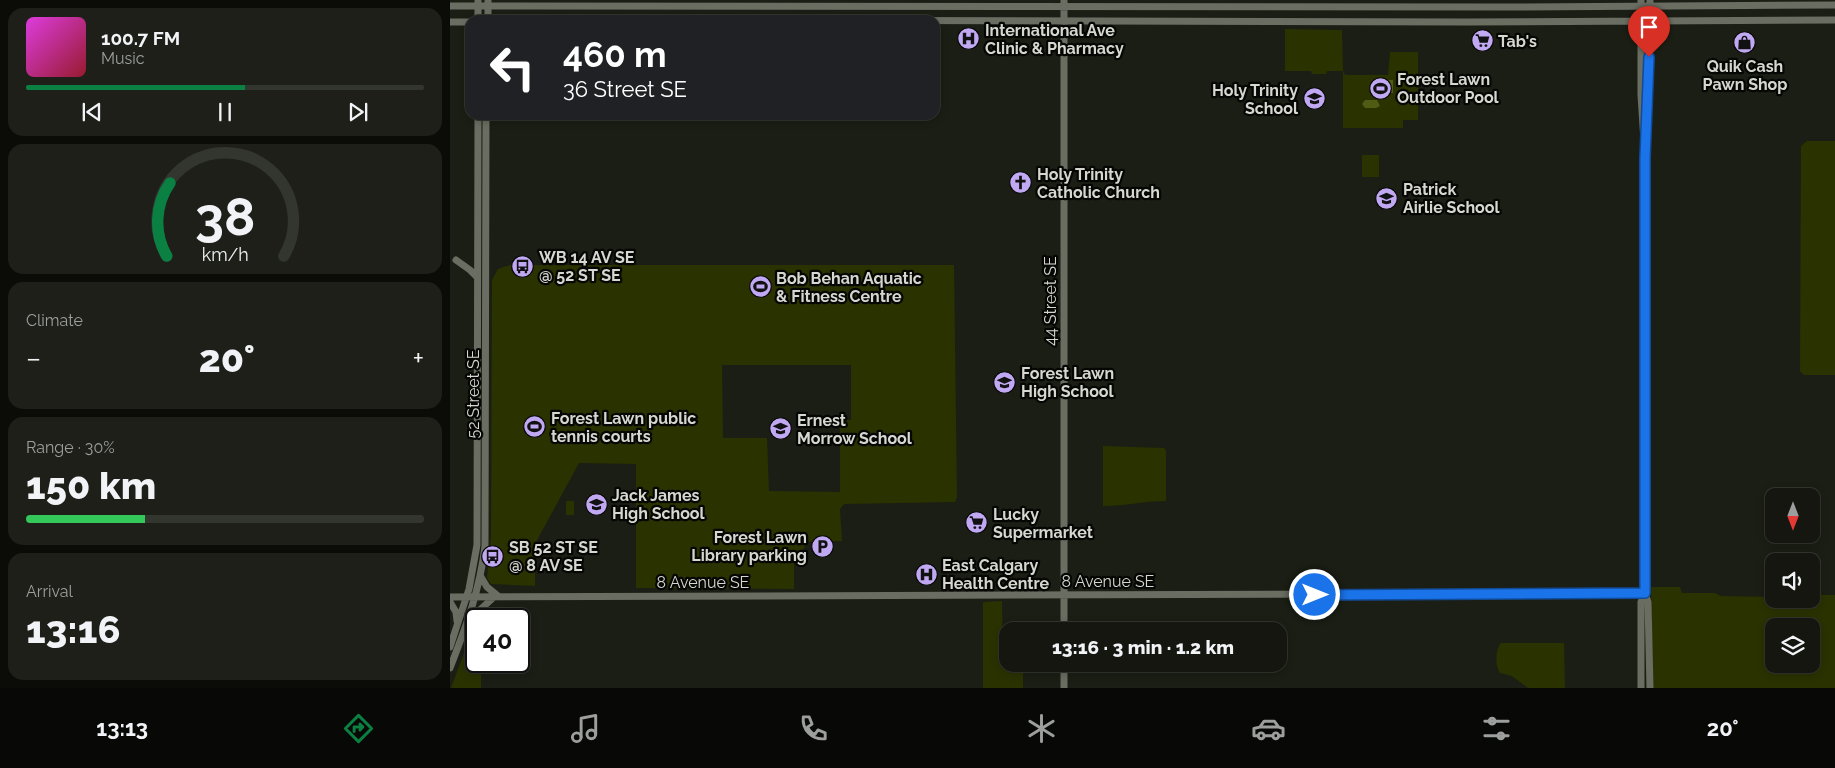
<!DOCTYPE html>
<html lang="en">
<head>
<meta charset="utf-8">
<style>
	body { margin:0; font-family:Raleway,sans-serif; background:#1d1f18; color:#f1f3f6; height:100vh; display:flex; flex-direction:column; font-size:19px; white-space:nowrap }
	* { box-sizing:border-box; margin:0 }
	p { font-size:16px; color:#9d9f9e }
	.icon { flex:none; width:28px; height:28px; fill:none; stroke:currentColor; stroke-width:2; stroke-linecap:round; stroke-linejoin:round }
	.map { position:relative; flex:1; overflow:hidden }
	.sheet { display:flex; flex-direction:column; gap:8px; padding:8px; background:#0b0c08; width:450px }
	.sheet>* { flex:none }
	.hud { position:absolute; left:15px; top:15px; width:475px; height:105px; border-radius:15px; box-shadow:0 2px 8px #0003,0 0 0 1px #33352f; background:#202124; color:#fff; overflow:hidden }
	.needle { width:32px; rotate:180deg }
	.tools { position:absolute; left:1315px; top:488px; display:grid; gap:10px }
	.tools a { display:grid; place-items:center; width:55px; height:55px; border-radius:10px; background:#14160f; box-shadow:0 2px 8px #0003,0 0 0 1px #33352f; font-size:25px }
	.speed { position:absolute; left:15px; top:608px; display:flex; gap:10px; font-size:25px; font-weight:700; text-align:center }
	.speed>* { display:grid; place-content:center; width:65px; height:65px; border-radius:50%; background:#14160f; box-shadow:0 2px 8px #0003,0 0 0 1px #33352f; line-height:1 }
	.speed .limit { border:2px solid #111; border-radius:8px; background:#fff; color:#111 }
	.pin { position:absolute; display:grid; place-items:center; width:42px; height:42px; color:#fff; margin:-51px -21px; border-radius:50% 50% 50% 0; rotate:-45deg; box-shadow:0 0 5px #0007 }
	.pin .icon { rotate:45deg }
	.me { position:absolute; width:55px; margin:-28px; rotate:90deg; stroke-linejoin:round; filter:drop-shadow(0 0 4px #0008) }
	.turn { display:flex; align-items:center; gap:18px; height:105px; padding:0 15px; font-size:22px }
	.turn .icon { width:65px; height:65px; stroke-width:2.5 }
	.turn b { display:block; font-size:35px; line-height:42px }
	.big { font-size:38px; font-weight:800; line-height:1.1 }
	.sheet .tile { flex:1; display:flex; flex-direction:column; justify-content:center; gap:8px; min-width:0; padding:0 18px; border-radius:15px; background:#1d1f18 }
	.sheet .dial { align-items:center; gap:0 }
	.dial svg { height:130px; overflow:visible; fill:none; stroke:#33352f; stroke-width:7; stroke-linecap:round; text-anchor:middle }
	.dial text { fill:#f1f3f6; stroke:none }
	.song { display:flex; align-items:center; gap:15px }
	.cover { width:60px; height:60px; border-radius:8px; background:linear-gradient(135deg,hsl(300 70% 55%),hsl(350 70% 35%)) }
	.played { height:5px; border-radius:2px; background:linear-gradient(90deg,#0b8043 55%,#33352f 55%) }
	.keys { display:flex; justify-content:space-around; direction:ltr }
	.heat { display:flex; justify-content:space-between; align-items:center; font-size:28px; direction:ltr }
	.charge { height:8px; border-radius:4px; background:linear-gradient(90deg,#34c759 30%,#33352f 0) }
	.trip { position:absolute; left:549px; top:622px; width:288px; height:50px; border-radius:15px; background:#14160f; box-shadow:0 2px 8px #0003,0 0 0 1px #33352f; font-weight:800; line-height:50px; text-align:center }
	.tabs { display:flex; height:80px; justify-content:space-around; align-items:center; background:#080906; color:#9d9f9e }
	.tabs .icon { width:35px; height:35px }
	.tabs .active { color:#0b8043 }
	.tabs b { font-size:22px; color:#f1f3f6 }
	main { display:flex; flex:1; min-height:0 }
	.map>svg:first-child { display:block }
	.green { fill:#2a3200; fill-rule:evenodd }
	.water { fill:#505b14 }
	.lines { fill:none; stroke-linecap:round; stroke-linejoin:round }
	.secondary { stroke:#6a6d61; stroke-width:7 }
	.route-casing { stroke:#114b97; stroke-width:12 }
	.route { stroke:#1a73e8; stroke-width:9 }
	.labels { text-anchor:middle; stroke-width:4.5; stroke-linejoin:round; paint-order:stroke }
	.poi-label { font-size:16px; font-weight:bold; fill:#d5d7d0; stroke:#060704; text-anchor:start }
	.street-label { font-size:16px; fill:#d5d7d0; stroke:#060704 }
</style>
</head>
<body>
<main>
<section class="sheet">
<div class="tile">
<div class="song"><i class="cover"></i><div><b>100.7 FM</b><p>Music</p></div></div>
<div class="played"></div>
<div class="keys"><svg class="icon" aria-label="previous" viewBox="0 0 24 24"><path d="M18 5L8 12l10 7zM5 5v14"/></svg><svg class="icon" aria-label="pause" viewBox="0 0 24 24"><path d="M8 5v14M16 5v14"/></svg><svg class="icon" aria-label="next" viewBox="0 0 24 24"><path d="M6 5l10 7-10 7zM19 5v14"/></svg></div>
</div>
<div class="tile dial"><svg viewBox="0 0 100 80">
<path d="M14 69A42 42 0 1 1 86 69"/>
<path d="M14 69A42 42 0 0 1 16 24" stroke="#0b8043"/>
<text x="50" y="56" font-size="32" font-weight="700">38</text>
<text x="50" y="72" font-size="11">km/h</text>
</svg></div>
<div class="tile"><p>Climate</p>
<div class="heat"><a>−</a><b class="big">20°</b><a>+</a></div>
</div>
<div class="tile"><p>Range · 30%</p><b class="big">150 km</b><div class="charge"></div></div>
<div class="tile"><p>Arrival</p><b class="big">13:16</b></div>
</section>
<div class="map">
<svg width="1385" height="688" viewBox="0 0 1385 688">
	<rect width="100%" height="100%" fill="#1b1e14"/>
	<path class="green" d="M 835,29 L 892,30 L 893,70 L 895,75 L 938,75 L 940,52 L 968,52 L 968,120 L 953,120 L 953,128 L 893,128 L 893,71 L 877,71 L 876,74 L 862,74 L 861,71 L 835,71 Z
		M 1357,141 L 1385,141 L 1385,375 L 1354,375 L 1350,371 L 1351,146 Z
		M 912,155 L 929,155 L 929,177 L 912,177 Z
		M 60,265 L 504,265 L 507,497 L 505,502 L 394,504 L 390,509 L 392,541 L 355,542 L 355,547 L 349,554 L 344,555 L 344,589 L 186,588 L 186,464 L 129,463 L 85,544 L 85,586 L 41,584 L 37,578 L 41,535 L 42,280 L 48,269 ZM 272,365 L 401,365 L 401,420 L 390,420 L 390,492 L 319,491 L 317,438 L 273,438 Z
		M 653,446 L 714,448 L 716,451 L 716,501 C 693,501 676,506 653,506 Z
		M 116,501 L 124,501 L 124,515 L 116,515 Z
		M 1201,587 L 1230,587 L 1232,593 L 1265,593 L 1271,596 L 1324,597 L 1324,599 L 1361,599 L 1361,595 L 1385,595 L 1385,688 L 1203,688 ZM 1324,626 L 1361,626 L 1361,664 L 1324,664 Z
		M 552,601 L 553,660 L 557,661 L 558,664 L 573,664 L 573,688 L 533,688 L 533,602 Z
		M 26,621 L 26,661 L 31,661 L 31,688 L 1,688 Z
		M 1051,643 L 1114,643 L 1115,688 L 1078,688 L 1062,676 L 1050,673 C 1045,666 1045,650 1051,643 Z
		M 697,664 L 729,664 L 729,667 L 697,667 Z"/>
	<path class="water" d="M 925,80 L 943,80 L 943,93 L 925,93 Z
		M 915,100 L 927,100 L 930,106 L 926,108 L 915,108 L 912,104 Z"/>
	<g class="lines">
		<path class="secondary" d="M 614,0 L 614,631
			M 1191,0 L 1191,95 L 1195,157 L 1195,593 L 1198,602 L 1200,688
			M 0,6 L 1063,7 L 1385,5
			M 28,20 L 28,0
			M 38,20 L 38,0
			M 240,20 L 1016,22 L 1385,20
			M 0,22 L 20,22
			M 1197,142 L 1200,0
			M 6,260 L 20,270 L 27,277
			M 31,577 L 37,587 L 48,596
			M 0,597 L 1195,593
			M 0,602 L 6,612 L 7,621
			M 21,618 L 44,597
			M 0,647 L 19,589 L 27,545 L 28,115
			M 0,668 C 16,627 30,589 35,546 L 36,115
			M 614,688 L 614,664
			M 1191,688 L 1191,602 L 1195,593"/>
	</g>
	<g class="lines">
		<defs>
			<path id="route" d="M 865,595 L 1195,593 L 1195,158 L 1199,57"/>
		</defs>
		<use href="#route" class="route-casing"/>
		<use href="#route" class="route"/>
	</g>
	<defs>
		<symbol id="hospital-disc" viewBox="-11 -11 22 22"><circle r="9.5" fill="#c0a8f3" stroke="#060704"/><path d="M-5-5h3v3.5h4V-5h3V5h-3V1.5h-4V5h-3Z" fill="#111"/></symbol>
		<symbol id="supermarket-disc" viewBox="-11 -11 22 22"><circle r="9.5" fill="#c0a8f3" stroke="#060704"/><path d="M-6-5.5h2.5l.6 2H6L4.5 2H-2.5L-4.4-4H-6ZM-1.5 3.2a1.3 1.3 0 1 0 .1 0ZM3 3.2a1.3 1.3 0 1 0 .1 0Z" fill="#111"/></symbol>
		<symbol id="shop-disc" viewBox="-11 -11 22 22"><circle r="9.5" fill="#c0a8f3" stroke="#060704"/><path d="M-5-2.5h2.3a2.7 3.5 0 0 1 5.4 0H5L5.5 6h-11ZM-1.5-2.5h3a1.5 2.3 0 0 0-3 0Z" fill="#111"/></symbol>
		<symbol id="stadium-disc" viewBox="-11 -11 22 22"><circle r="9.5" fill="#c0a8f3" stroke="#060704"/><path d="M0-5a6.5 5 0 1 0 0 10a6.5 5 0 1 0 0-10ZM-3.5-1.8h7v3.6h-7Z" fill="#111"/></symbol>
		<symbol id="school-disc" viewBox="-11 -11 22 22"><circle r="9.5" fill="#c0a8f3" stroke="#060704"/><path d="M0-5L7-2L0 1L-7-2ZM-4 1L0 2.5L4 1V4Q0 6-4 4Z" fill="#111"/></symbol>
		<symbol id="church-disc" viewBox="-11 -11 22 22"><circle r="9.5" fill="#c0a8f3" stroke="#060704"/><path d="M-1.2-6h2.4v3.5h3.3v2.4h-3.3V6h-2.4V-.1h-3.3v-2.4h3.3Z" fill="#111"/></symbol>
		<symbol id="bus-disc" viewBox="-11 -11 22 22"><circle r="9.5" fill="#c0a8f3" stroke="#060704"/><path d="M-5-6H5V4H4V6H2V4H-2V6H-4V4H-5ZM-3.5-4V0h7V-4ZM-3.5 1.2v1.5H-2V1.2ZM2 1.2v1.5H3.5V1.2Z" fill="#111"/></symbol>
		<symbol id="parking-disc" viewBox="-11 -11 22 22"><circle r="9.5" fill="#c0a8f3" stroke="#060704"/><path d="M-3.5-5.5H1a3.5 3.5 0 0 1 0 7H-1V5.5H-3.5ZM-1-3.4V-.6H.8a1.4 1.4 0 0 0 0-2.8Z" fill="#111"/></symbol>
	</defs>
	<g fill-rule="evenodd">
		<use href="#hospital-disc" x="506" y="26" width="25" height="25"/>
		<use href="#supermarket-disc" x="1020" y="28" width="25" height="25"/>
		<use href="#shop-disc" x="1282" y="30" width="25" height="25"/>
		<use href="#stadium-disc" x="918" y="76" width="25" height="25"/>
		<use href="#school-disc" x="852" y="86" width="25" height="25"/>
		<use href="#church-disc" x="558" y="170" width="25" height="25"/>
		<use href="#school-disc" x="924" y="186" width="25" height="25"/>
		<use href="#bus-disc" x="60" y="254" width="25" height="25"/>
		<use href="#stadium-disc" x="298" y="274" width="25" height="25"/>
		<use href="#school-disc" x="542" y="370" width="25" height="25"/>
		<use href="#stadium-disc" x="72" y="414" width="25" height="25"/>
		<use href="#school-disc" x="318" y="416" width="25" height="25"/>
		<use href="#school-disc" x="134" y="492" width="25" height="25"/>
		<use href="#supermarket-disc" x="514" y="510" width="25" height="25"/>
		<use href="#parking-disc" x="360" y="534" width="25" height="25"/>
		<use href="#bus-disc" x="30" y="544" width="25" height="25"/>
		<use href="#hospital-disc" x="464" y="562" width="25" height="25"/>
	</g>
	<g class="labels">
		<g class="poi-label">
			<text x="535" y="36">International Ave<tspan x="535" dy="18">Clinic &amp; Pharmacy</tspan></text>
			<text x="1048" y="47">Tab's</text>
			<text x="1295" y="72" text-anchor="middle">Quik Cash<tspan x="1295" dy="18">Pawn Shop</tspan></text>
			<text x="947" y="85">Forest Lawn<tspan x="947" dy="18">Outdoor Pool</tspan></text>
			<text x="848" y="96" text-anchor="end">Holy Trinity<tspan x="848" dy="18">School</tspan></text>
			<text x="587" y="180">Holy Trinity<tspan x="587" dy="18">Catholic Church</tspan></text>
			<text x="953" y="195">Patrick<tspan x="953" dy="18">Airlie School</tspan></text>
			<text x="89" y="263">WB 14 AV SE<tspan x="89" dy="18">@ 52 ST SE</tspan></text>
			<text x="326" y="284">Bob Behan Aquatic<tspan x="326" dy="18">&amp; Fitness Centre</tspan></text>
			<text x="571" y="379">Forest Lawn<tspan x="571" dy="18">High School</tspan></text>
			<text x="101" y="424">Forest Lawn public<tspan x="101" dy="18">tennis courts</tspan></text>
			<text x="347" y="426">Ernest<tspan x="347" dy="18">Morrow School</tspan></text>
			<text x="162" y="501">Jack James<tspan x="162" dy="18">High School</tspan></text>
			<text x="543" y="520">Lucky<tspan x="543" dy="18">Supermarket</tspan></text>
			<text x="357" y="543" text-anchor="end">Forest Lawn<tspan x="357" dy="18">Library parking</tspan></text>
			<text x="59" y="553">SB 52 ST SE<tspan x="59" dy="18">@ 8 AV SE</tspan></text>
			<text x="492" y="571">East Calgary<tspan x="492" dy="18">Health Centre</tspan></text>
		</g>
		<g class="street-label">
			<text transform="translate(600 301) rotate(-90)" y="6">44 Street SE</text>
			<text transform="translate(23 394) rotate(-90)" y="6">52 Street SE</text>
			<text x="658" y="587">8 Avenue SE</text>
			<text x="253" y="588">8 Avenue SE</text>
		</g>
	</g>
</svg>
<div class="tools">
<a><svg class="needle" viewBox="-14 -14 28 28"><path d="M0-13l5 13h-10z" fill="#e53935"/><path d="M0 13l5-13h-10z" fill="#9d9f9e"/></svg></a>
<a><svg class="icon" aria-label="sound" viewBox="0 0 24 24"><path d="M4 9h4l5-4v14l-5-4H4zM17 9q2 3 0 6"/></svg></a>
<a><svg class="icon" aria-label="layers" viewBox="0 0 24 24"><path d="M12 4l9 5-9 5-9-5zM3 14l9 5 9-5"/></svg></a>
</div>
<div class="speed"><div class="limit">40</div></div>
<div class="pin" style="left:1199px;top:57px;background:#d93025"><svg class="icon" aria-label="arrive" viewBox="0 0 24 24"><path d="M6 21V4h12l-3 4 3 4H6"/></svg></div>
<svg class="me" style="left:865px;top:595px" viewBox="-20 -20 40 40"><circle r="17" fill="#1a73e8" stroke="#fff" stroke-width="3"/><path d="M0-11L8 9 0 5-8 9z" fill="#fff"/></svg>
<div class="trip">13:16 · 3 min · 1.2 km</div>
<div class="hud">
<div class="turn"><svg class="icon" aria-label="left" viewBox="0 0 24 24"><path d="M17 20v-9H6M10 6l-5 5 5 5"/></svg><div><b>460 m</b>36 Street SE</div></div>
</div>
</div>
</main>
<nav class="tabs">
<b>13:13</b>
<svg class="icon active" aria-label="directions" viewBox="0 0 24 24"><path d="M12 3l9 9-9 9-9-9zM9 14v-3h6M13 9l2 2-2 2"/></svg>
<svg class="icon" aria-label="music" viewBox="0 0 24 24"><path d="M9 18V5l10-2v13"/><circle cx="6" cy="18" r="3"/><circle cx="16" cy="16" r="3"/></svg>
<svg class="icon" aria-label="phone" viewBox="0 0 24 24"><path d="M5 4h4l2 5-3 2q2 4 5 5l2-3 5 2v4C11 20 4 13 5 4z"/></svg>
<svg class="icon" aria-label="climate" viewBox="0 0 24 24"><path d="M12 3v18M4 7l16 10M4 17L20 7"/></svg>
<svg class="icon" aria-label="car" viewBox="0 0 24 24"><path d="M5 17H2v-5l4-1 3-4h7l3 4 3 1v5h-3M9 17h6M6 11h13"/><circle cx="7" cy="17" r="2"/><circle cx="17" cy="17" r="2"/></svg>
<svg class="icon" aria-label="filters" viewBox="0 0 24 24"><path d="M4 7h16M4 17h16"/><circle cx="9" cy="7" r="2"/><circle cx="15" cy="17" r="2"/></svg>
<b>20°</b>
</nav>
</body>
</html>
